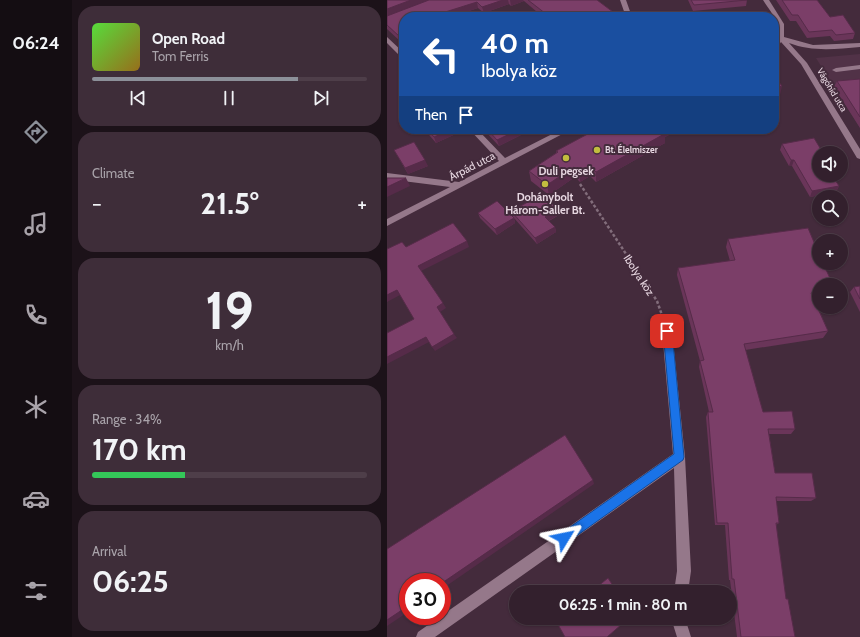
<!DOCTYPE html>
<html lang="en">
<head>
<meta charset="utf-8">
<style>
	body { margin:0; font-family:Cabin,sans-serif; background:#3e2d39; color:#f1f3f6; height:100vh; display:flex; flex-direction:column; font-size:15px; white-space:nowrap }
	* { box-sizing:border-box; margin:0 }
	p { font-size:13px; color:#a9a3aa }
	.icon { flex:none; width:22px; height:22px; fill:none; stroke:currentColor; stroke-width:2; stroke-linecap:round; stroke-linejoin:round }
	.map { position:relative; flex:1; overflow:hidden }
	.side { display:flex; flex-direction:column; gap:6px; padding:6px; background:#1c1219; width:315px }
	.side>* { flex:none }
	.guide { position:absolute; left:12px; top:12px; width:380px; height:122px; border-radius:16px; box-shadow:0 1px 3px #0004,0 0 0 1px #4e3e49; background:#1a4fa0; color:#fff; overflow:hidden }
	.fabs { position:absolute; left:425px; top:146px; display:grid; gap:8px }
	.fabs a { display:grid; place-items:center; width:36px; height:36px; border-radius:50%; background:#33202d; box-shadow:0 1px 3px #0004,0 0 0 1px #4e3e49; font-size:20px }
	.speed { position:absolute; left:12px; top:573px; display:flex; gap:8px; font-size:20px; font-weight:700; text-align:center }
	.speed>* { display:grid; place-content:center; width:52px; height:52px; border-radius:50%; background:#33202d; box-shadow:0 1px 3px #0004,0 0 0 1px #4e3e49; line-height:1 }
	.speed .limit { border:6px solid #d22; background:#fff; color:#111 }
	.pin { position:absolute; display:grid; place-items:center; width:34px; height:34px; color:#fff; margin:-17px; border-radius:8px; box-shadow:0 2px 6px #0006 }
	.me { position:absolute; width:44px; margin:-22px; rotate:55deg; stroke-linejoin:round; filter:drop-shadow(0 0 3px #0008) }
	.turn { display:flex; align-items:center; gap:14px; height:84px; padding:0 16px; font-size:18px }
	.turn .icon { width:52px; height:52px; stroke-width:2.5 }
	.turn b { display:block; font-size:28px; line-height:34px }
	.then { display:flex; align-items:center; height:38px; padding:0 16px; background:#0003; gap:8px; font-size:15px }
	.big { font-size:30px; font-weight:700; line-height:1.1 }
	.side .card { flex:1; display:flex; flex-direction:column; justify-content:center; gap:6px; min-width:0; padding:0 14px; border-radius:16px; background:#3e2d39 }
	.side .dial { align-items:center; gap:0 }
	.dial b { font-size:52px; line-height:1 }
	.song { display:flex; align-items:center; gap:12px }
	.cover { width:48px; height:48px; border-radius:6px; background:linear-gradient(135deg,hsl(110 70% 55%),hsl(40 70% 35%)) }
	.played { height:4px; border-radius:2px; background:linear-gradient(90deg,#8c9099 75%,#4e3e49 75%) }
	.keys { display:flex; justify-content:space-around; direction:ltr }
	.heat { display:flex; justify-content:space-between; align-items:center; font-size:22px; direction:ltr }
	.charge { height:6px; border-radius:3px; background:linear-gradient(90deg,#34c759 34%,#4e3e49 0) }
	.trip { position:absolute; left:122px; top:585px; width:228px; height:40px; border-radius:20px; background:#33202d; box-shadow:0 1px 3px #0004,0 0 0 1px #4e3e49; font-weight:700; line-height:40px; text-align:center }
	main { display:flex; flex:1; min-height:0 }
	.dock { display:flex; flex-direction:column; width:72px; justify-content:space-around; align-items:center; background:#140d12; color:#a9a3aa }
	.dock .icon { width:28px; height:28px }
	.dock .on { color:#8c9099 }
	.dock b { font-size:18px; color:#f1f3f6 }
	.map>svg:first-child { display:block }
	.built { fill:#513247 }
	.lines { fill:none; stroke-linecap:round; stroke-linejoin:round }
	.path { stroke:#826d7b; stroke-width:2.5; stroke-dasharray:3 2; stroke-linecap:butt }
	.minor { fill:#95788a; fill-rule:evenodd }
	.wall { fill:#6a3559 }
	.shaded-wall { fill:#562b49 }
	.building { fill:#7b3e68; stroke:#562b49 }
	.route { fill:#1a73e8; stroke:#114b97 }
	.poi-dot { fill:#c2bd3f; stroke:#442b3c; stroke-width:1.5 }
	.labels { text-anchor:middle; stroke-width:4; stroke-linejoin:round; paint-order:stroke }
	.far-street-label { font-size:9px; fill:#e7d7e1; stroke:#442b3c }
	.far-poi-label { font-size:9px; font-weight:bold; fill:#e7d7e1; stroke:#442b3c; text-anchor:start }
	.street-label { font-size:11px; fill:#e7d7e1; stroke:#442b3c }
	.poi-label { font-size:11px; font-weight:bold; fill:#e7d7e1; stroke:#442b3c }
</style>
</head>
<body>
<main>
<nav class="dock">
<b>06:24</b>
<svg class="icon on" aria-label="directions" viewBox="0 0 24 24"><path d="M12 3l9 9-9 9-9-9zM9 14v-3h6M13 9l2 2-2 2"/></svg>
<svg class="icon" aria-label="music" viewBox="0 0 24 24"><path d="M9 18V5l10-2v13"/><circle cx="6" cy="18" r="3"/><circle cx="16" cy="16" r="3"/></svg>
<svg class="icon" aria-label="phone" viewBox="0 0 24 24"><path d="M5 4h4l2 5-3 2q2 4 5 5l2-3 5 2v4C11 20 4 13 5 4z"/></svg>
<svg class="icon" aria-label="climate" viewBox="0 0 24 24"><path d="M12 3v18M4 7l16 10M4 17L20 7"/></svg>
<svg class="icon" aria-label="car" viewBox="0 0 24 24"><path d="M5 17H2v-5l4-1 3-4h7l3 4 3 1v5h-3M9 17h6M6 11h13"/><circle cx="7" cy="17" r="2"/><circle cx="17" cy="17" r="2"/></svg>
<svg class="icon" aria-label="filters" viewBox="0 0 24 24"><path d="M4 7h16M4 17h16"/><circle cx="9" cy="7" r="2"/><circle cx="15" cy="17" r="2"/></svg>
</nav>
<section class="side">
<div class="card">
<div class="song"><i class="cover"></i><div><b>Open Road</b><p>Tom Ferris</p></div></div>
<div class="played"></div>
<div class="keys"><svg class="icon" aria-label="previous" viewBox="0 0 24 24"><path d="M18 5L8 12l10 7zM5 5v14"/></svg><svg class="icon" aria-label="pause" viewBox="0 0 24 24"><path d="M8 5v14M16 5v14"/></svg><svg class="icon" aria-label="next" viewBox="0 0 24 24"><path d="M6 5l10 7-10 7zM19 5v14"/></svg></div>
</div>
<div class="card"><p>Climate</p>
<div class="heat"><a>−</a><b class="big">21.5°</b><a>+</a></div>
</div>
<div class="card dial"><b>19</b><p>km/h</p></div>
<div class="card"><p>Range · 34%</p><b class="big">170 km</b><div class="charge"></div></div>
<div class="card"><p>Arrival</p><b class="big">06:25</b></div>
</section>
<div class="map">
<svg width="473" height="637" viewBox="0 0 473 637">
	<rect width="100%" height="100%" fill="#442b3c"/>
	<path class="built" d="M 473,54 L 473,128 L 429,58 Z"/>
	<g class="lines">
		<path class="path" d="M 193,184 L 270,301 L 276,318"/>
		<path class="minor" d="M 233,0 L 239,0 L 245,17 L 239,17 Z
			M 376,0 L 382,0 L 397,24 L 397,37 L 426,45 L 473,43 L 473,47 C 449,49 425,52 402,43 L 420,63 L 473,149 L 473,159 L 470,158 L 414,64 L 394,42 L 389,49 L 387,50 C 387,43 389,44 391,38 C 395,24 383,11 376,0 Z
			M 0,37 L 17,53 L 17,59 L 15,58 L 0,43 Z
			M 473,65 L 473,69 L 449,72 L 445,70 L 449,68 Z
			M 82,129 L 90,129 L 118,158 L 175,129 L 185,129 L 0,226 L 0,219 L 63,187 L 0,179 L 0,173 L 72,182 L 112,161 Z
			M 280,327 L 284,328 L 285,331 L 298,457 L 304,571 L 301,592 L 287,592 L 290,571 L 287,468 L 48,637 L 29,637 L 31,632 L 286,454 L 275,331 L 276,328 Z
			M 284,618 L 298,618 L 304,637 L 290,637 Z"/>
	</g>
	<path class="wall" d="M 0,0 L 210,0 L 230,15 L 230,17 L 156,17 L 137,1 L 124,6 L 122,4 L 97,13 L 91,8 L 64,17 L 17,17 L 14,42 L 0,29 Z
		M 301,0 L 360,0 L 359,6 L 306,11 Z
		M 389,0 L 430,0 L 443,17 L 468,33 L 466,39 L 447,41 L 443,36 L 420,38 L 409,21 L 403,21 Z
		M 473,79 L 473,128 L 447,87 L 450,81 Z
		M 37,129 L 72,129 L 73,132 L 49,143 Z
		M 96,129 L 137,129 L 135,130 L 136,134 L 112,146 Z
		M 215,134 L 284,134 L 278,137 L 278,143 L 209,182 L 203,176 L 193,182 L 188,177 L 162,195 L 144,181 L 142,171 L 169,153 L 169,151 Z
		M 395,144 L 432,175 L 452,186 L 449,192 L 423,197 L 405,166 L 402,166 L 393,150 Z
		M 7,150 L 41,166 L 21,174 Z
		M 171,209 L 172,215 L 162,221 L 168,227 L 169,232 L 150,244 L 127,218 L 128,223 L 110,235 L 93,218 L 91,213 L 126,217 L 124,211 Z
		M 341,239 L 432,285 L 432,299 L 427,299 L 441,331 L 436,338 L 358,350 L 376,412 L 408,429 L 404,434 L 382,434 L 388,473 L 429,498 L 424,501 L 389,501 L 392,523 L 389,525 L 399,599 L 408,637 L 350,637 L 343,580 L 342,580 L 338,525 L 328,525 L 319,417 L 321,412 L 322,412 L 312,367 L 313,361 L 290,275 L 291,268 L 343,261 L 339,247 Z
		M 473,286 L 473,312 L 463,292 L 467,287 Z"/>
	<path class="shaded-wall" d="M 24,0 L 43,0 L 0,16 L 0,9 Z
		M 116,0 L 121,0 L 122,4 L 97,13 L 95,7 Z
		M 123,0 L 136,0 L 137,1 L 124,6 Z
		M 90,2 L 91,8 L 64,17 L 56,17 L 55,13 Z
		M 17,35 L 17,41 L 14,42 L 12,36 Z
		M 395,86 L 393,95 L 387,96 L 387,88 Z
		M 65,129 L 72,129 L 73,132 L 49,143 L 47,137 Z
		M 132,129 L 137,129 L 135,130 L 136,134 L 112,146 L 110,140 Z
		M 274,129 L 285,129 L 284,134 L 278,137 L 278,143 L 209,182 L 209,172 Z
		M 38,160 L 41,166 L 21,174 L 18,168 Z
		M 404,160 L 407,160 L 405,166 L 402,166 Z
		M 203,166 L 203,176 L 193,182 L 192,172 Z
		M 187,167 L 188,177 L 162,195 L 160,185 Z
		M 19,178 L 23,186 L 0,197 L 0,187 Z
		M 452,186 L 449,192 L 423,197 L 425,191 Z
		M 171,209 L 172,215 L 159,222 L 158,217 Z
		M 127,218 L 128,223 L 110,235 L 108,229 Z
		M 168,227 L 169,232 L 150,244 L 148,238 Z
		M 80,241 L 82,247 L 34,271 L 31,266 Z
		M 10,290 L 13,295 L 0,302 L 0,295 Z
		M 56,303 L 59,308 L 53,312 L 50,307 Z
		M 67,334 L 70,338 L 48,351 L 45,347 Z
		M 39,337 L 42,342 L 0,364 L 0,357 Z
		M 206,480 L 207,484 L 55,589 L 55,583 Z
		M 21,606 L 21,612 L 0,626 L 0,620 Z"/>
	<path class="building" d="M 0,0 L 24,0 L 0,9 Z
		M 42,0 L 116,0 L 95,7 L 90,2 L 55,13 L 59,17 L 17,17 L 17,35 L 12,36 L 0,25 L 0,16 Z
		M 141,0 L 210,0 L 230,15 L 226,17 L 163,17 Z
		M 304,0 L 360,0 L 307,5 Z
		M 395,0 L 430,0 L 443,17 L 456,15 L 468,33 L 449,35 L 445,30 L 422,32 L 411,15 L 405,15 Z
		M 387,76 L 395,86 L 387,88 Z
		M 473,79 L 473,117 L 450,81 Z
		M 40,129 L 65,129 L 47,137 Z
		M 100,129 L 133,129 L 110,140 Z
		M 210,129 L 215,134 L 224,129 L 275,129 L 274,129 L 279,133 L 209,172 L 203,166 L 192,172 L 187,167 L 160,185 L 142,171 L 171,152 L 169,151 Z
		M 427,138 L 436,153 L 432,153 L 432,175 L 445,175 L 452,186 L 425,191 L 407,160 L 404,160 L 395,144 Z
		M 27,142 L 38,160 L 18,168 L 7,150 Z
		M 0,178 L 19,178 L 0,187 Z
		M 156,194 L 171,209 L 158,217 L 168,227 L 148,238 L 124,211 Z
		M 110,201 L 127,218 L 108,229 L 91,213 Z
		M 66,223 L 80,241 L 31,266 L 56,303 L 50,307 L 67,334 L 45,347 L 39,337 L 0,357 L 0,333 L 27,319 L 10,290 L 0,295 L 0,249 L 15,242 L 19,247 Z
		M 421,228 L 432,254 L 432,263 L 436,263 L 446,285 L 432,285 L 432,292 L 424,293 L 441,331 L 357,344 L 376,412 L 405,411 L 408,429 L 381,429 L 388,473 L 425,473 L 429,498 L 389,497 L 392,523 L 389,523 L 399,599 L 401,599 L 408,637 L 354,637 L 347,579 L 345,579 L 341,523 L 330,523 L 321,412 L 326,412 L 313,361 L 317,360 L 291,268 L 348,260 L 341,239 Z
		M 473,286 L 473,299 L 467,287 Z
		M 178,435 L 206,480 L 55,583 L 55,582 L 21,582 L 21,606 L 0,620 L 0,549 Z
		M 221,578 L 230,592 L 204,592 Z
		M 172,618 L 242,618 L 220,637 L 178,637 L 169,621 Z"/>
	<path class="route" d="M 280,327 L 284,329 L 285,331 L 297,457 L 296,460 L 181,542 L 177,544 L 173,542 L 171,538 L 173,534 L 287,454 L 276,331 L 277,329 Z"/>
	<g class="poi-dot">
		<circle cx="210" cy="150" r="4"/>
		<circle cx="179" cy="158" r="4"/>
		<circle cx="158" cy="184" r="4"/>
	</g>
	<g class="labels">
		<g class="far-street-label">
			<text transform="translate(445 90) rotate(59)" y="3">Vágóhíd utca</text>
		</g>
		<g class="far-poi-label">
			<text x="218" y="153">Bt. Élelmiszer</text>
		</g>
		<g class="street-label">
			<text transform="translate(85 166) rotate(-27)" y="4">Árpád utca</text>
			<text transform="translate(252 275) rotate(57)" y="4">Ibolya köz</text>
		</g>
		<g class="poi-label">
			<text x="179" y="175">Duli pegsek</text>
			<text x="158" y="201">Dohánybolt<tspan x="158" dy="13">Három-Saller Bt.</tspan></text>
		</g>
	</g>
</svg>
<div class="fabs">
<a><svg class="icon" aria-label="sound" viewBox="0 0 24 24"><path d="M4 9h4l5-4v14l-5-4H4zM17 9q2 3 0 6"/></svg></a>
<a><svg class="icon" aria-label="search" viewBox="0 0 24 24"><circle cx="10" cy="10" r="6"/><path d="M15 15l6 6"/></svg></a>
<a>+</a>
<a>−</a>
</div>
<div class="speed"><div class="limit">30</div></div>
<div class="pin" style="left:280px;top:331px;background:#d93025"><svg class="icon" aria-label="arrive" viewBox="0 0 24 24"><path d="M6 21V4h12l-3 4 3 4H6"/></svg></div>
<svg class="me" style="left:177px;top:538px" viewBox="-20 -20 40 40"><path d="M0-17L14 15 0 8-14 15z" fill="#1a73e8" stroke="#fff" stroke-width="4"/></svg>
<div class="trip">06:25 · 1 min · 80 m</div>
<div class="guide">
<div class="turn"><svg class="icon" aria-label="left" viewBox="0 0 24 24"><path d="M17 20v-9H6M10 6l-5 5 5 5"/></svg><div><b>40 m</b>Ibolya köz</div></div>
<div class="then">Then<svg class="icon" aria-label="arrive" viewBox="0 0 24 24"><path d="M6 21V4h12l-3 4 3 4H6"/></svg></div>
</div>
</div>
</main>
</body>
</html>
